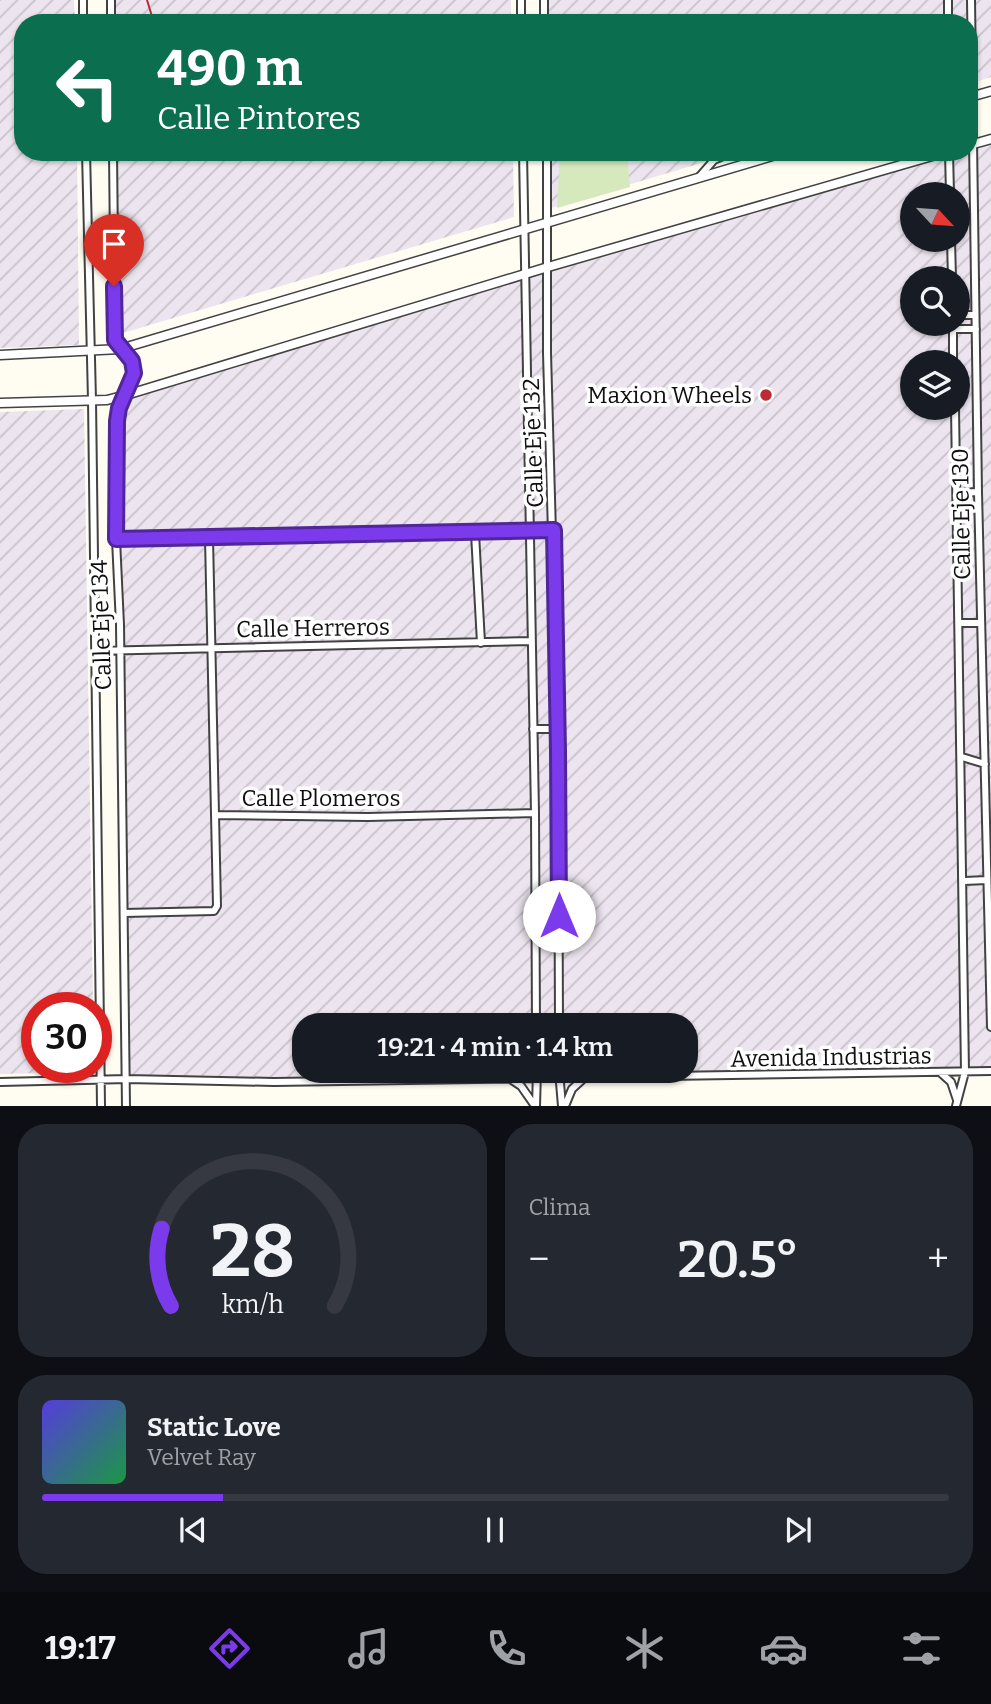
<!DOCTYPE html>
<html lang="es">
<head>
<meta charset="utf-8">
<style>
	body { margin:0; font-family:Bitter,serif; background:#242831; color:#f1f3f6; height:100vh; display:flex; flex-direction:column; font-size:26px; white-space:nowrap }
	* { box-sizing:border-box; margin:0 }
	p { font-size:23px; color:#9ea1a6 }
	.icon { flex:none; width:38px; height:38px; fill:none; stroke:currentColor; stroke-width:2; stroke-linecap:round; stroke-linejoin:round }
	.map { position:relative; height:1106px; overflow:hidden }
	.details { display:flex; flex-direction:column; gap:18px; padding:18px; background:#0d0f14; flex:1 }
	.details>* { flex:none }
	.hud { position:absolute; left:14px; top:14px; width:964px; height:147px; border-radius:28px; box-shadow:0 2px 5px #0004; background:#0b6e4f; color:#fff; overflow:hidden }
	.needle { width:46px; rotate:116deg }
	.buttons { position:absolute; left:900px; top:182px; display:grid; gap:14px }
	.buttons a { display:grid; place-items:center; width:70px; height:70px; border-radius:50%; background:#171b24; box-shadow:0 2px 5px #0004; font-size:35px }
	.speed { position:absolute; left:21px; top:992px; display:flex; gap:14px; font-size:35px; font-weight:700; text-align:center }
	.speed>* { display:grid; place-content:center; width:91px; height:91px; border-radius:50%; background:#171b24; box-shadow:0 2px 5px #0004; line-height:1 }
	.speed .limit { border:10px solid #d22; background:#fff; color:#111 }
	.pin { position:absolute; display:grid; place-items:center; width:60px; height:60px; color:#fff; margin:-72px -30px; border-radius:50% 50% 50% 0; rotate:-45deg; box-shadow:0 0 7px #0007 }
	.pin .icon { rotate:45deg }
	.me { position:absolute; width:77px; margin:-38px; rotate:0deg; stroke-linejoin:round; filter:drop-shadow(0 0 5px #0008) }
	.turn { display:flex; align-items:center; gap:24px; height:147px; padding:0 28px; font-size:32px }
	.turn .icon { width:91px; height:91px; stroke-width:2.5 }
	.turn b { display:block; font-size:49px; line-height:60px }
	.big { font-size:52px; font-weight:600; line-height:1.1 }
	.details .card { flex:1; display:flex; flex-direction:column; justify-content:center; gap:10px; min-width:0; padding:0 24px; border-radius:28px; background:#242831 }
	.details .dial { align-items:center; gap:0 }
	.dial svg { height:182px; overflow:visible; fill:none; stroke:#363941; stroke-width:7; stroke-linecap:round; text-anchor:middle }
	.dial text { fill:#f1f3f6; stroke:none }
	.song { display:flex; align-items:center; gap:21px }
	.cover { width:84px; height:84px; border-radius:10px; background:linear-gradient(135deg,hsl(250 70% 55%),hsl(140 70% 35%)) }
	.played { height:7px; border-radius:4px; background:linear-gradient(90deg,#7c3aed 20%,#363941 20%) }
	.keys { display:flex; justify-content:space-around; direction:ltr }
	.heat { display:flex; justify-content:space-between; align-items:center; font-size:38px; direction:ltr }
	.details .tiles { flex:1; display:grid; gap:18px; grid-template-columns:1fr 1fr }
	.card:last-child { grid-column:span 2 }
	.trip { position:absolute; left:292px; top:1013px; width:406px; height:70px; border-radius:28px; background:#171b24; box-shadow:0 2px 5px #0004; font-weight:600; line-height:70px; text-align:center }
	.menu { display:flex; height:112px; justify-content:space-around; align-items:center; background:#090b0e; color:#9ea1a6 }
	.menu .icon { width:49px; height:49px }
	.menu .current { color:#7c3aed }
	.menu b { font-size:32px; color:#f1f3f6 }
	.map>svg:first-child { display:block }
	.industrial { fill:url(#industrial-furrows); fill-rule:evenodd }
	.grass { fill:#d5e9bc }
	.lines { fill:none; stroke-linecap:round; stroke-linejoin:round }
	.minor-casing { stroke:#424242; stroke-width:10 }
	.tertiary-casing { stroke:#424242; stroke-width:11 }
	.minor { stroke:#fff; stroke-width:6 }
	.tertiary { stroke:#fff; stroke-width:8 }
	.rail { stroke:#bd2a36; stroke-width:2 }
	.route-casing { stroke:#51269a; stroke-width:18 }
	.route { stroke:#7c3aed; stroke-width:12 }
	.poi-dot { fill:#bd2a36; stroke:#fff; stroke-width:2.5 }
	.labels { text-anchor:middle; stroke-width:7; stroke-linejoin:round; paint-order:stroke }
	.poi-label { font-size:23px; fill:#0f0f0f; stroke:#fff; text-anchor:end }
	.street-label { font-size:23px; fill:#0f0f0f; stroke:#fff }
</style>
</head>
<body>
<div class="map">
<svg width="991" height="1106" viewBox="0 0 991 1106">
	<defs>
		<pattern id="industrial-furrows" width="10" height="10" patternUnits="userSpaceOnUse" patternTransform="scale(1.75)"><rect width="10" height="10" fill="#ece4ee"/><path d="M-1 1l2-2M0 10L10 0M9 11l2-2" fill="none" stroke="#c9c2cb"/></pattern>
	</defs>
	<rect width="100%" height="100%" fill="#fffcf2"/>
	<path class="industrial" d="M 0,0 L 74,0 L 75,23 L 23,23 L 23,152 L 77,152 L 79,345 L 0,348 Z
		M 112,0 L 511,0 L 511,23 L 112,23 Z
		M 548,0 L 991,0 L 991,77 L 970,84 L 970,23 L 548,23 Z
		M 991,136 L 991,1069 L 966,1071 L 810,1069 L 530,1077 L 127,1079 L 117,421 L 126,395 L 937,152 L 970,152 L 970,142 ZM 912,194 L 957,194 L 957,240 L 912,240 ZM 912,278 L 957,278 L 957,324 L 912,324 ZM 912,362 L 957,362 L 957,408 L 912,408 ZM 304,1026 L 686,1026 L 686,1071 L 304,1071 Z
		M 114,152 L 513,152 L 514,217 L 116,335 Z
		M 550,152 L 738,152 L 551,208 Z
		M 84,409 L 93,1008 L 37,1008 L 37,1068 L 94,1068 L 94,1072 L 0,1074 L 0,412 Z"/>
	<path class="grass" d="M 560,152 L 627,152 L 630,187 L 557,208 Z"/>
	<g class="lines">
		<defs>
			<path id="minor" d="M 83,0 L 83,23
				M 111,0 L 111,23
				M 521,0 L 521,23
				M 544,0 L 544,23
				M 948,0 L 948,23
				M 971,0 L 978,492 L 991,1027
				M 86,152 L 92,400 L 101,1106
				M 113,152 L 115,340 C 119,349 128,354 132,362 C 139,377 120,406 117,421 L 116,539 L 120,625 L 126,1106
				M 523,152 L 535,813 L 536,1026
				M 547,152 L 547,353 L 558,751 L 559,1026
				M 949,152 L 950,194
				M 700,176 L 714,160 L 733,152
				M 951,240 L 952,278
				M 957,315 L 975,315
				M 953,324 L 953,362
				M 953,329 L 976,329
				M 955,408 L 965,1072 L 956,1106
				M 957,493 L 978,492
				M 475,533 L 481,643
				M 116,539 L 553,530
				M 959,623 L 981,623
				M 95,651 L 531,641
				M 533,729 L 558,729
				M 962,757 L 985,764
				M 215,815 L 368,817 L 535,813
				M 964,881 L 987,880
				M 124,913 L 214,911 L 217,906 L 209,538
				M 559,1071 L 562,1106
				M 941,1073 L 951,1082 L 957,1100
				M 512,1080 L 521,1086 L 535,1106
				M 0,1082 L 127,1079 L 274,1082 L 991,1071
				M 536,1106 L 537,1071
				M 565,1106 L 572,1089 L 583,1079"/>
			<path id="tertiary" d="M 970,97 L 991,91
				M 970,145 L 991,139
				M 0,355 L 120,349 L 786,152
				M 0,403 L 107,400 L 126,395 L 548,267 L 946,152"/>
		</defs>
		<use href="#minor" class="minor-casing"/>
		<use href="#tertiary" class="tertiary-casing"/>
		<use href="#minor" class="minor"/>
		<use href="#tertiary" class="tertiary"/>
		<path class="rail" d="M 147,0 L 154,23"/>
	</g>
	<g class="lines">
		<defs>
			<path id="route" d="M 114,286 L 115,340 L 132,361 L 134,373 L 119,408 L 117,421 L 116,539 L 554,530 L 558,751 L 559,916"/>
		</defs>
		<use href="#route" class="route-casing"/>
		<use href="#route" class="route"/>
	</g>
	<circle class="poi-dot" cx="766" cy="395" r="7"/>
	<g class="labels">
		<g class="poi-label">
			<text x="752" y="403">Maxion Wheels</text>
		</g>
		<g class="street-label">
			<text transform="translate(533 443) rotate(-92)" y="8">Calle Eje 132</text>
			<text transform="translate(961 514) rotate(-91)" y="8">Calle Eje 130</text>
			<text transform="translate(101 625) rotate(-92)" y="8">Calle Eje 134</text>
			<text transform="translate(313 628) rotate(-1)" y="8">Calle Herreros</text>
			<text x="321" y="806">Calle Plomeros</text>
			<text transform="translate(831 1057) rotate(-1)" y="8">Avenida Industrias</text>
		</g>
	</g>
</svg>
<div class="buttons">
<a><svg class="needle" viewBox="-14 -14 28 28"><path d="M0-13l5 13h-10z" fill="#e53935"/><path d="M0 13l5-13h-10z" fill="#9ea1a6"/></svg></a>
<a><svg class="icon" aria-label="search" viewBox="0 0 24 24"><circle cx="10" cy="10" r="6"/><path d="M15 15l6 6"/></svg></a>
<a><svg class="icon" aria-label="layers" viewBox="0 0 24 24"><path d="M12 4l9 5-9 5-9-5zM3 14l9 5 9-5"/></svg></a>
</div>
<div class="speed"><div class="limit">30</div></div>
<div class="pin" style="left:114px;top:286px;background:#d93025"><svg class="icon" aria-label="arrive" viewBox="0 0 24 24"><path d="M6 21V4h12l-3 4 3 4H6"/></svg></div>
<svg class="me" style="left:559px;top:916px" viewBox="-20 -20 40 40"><circle r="19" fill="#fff"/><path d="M0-13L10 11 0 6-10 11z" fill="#7c3aed"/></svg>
<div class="trip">19:21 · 4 min · 1.4 km</div>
<div class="hud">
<div class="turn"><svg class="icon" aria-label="left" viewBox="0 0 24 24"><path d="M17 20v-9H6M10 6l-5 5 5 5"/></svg><div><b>490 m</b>Calle Pintores</div></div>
</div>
</div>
<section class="details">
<div class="tiles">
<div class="card dial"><svg viewBox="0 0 100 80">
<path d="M14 69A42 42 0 1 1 86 69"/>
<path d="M14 69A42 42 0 0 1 10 35" stroke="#7c3aed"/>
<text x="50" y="56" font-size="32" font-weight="700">28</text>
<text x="50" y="72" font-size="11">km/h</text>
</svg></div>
<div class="card"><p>Clima</p>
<div class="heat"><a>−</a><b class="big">20.5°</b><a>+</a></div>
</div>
<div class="card">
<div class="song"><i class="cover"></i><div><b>Static Love</b><p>Velvet Ray</p></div></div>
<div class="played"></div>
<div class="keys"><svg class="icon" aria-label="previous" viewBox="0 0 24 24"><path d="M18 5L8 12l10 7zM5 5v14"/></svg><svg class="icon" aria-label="pause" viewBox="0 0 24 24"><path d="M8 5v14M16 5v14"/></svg><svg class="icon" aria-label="next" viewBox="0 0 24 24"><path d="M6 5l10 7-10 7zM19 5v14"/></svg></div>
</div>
</div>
</section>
<nav class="menu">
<b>19:17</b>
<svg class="icon current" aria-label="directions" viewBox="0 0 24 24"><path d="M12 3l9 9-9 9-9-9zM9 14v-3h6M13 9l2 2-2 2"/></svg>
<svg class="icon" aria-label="music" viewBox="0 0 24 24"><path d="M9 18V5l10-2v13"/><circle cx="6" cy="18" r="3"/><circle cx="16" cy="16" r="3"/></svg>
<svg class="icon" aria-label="phone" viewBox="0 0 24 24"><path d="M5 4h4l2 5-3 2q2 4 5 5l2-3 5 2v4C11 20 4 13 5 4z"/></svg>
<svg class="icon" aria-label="climate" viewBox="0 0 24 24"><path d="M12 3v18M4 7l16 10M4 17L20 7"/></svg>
<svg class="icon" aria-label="car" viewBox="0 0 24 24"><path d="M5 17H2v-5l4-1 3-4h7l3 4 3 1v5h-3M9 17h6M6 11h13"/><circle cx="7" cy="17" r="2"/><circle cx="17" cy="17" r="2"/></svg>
<svg class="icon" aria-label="filters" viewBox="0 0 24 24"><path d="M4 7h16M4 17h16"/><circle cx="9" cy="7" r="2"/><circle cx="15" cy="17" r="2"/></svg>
</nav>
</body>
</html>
